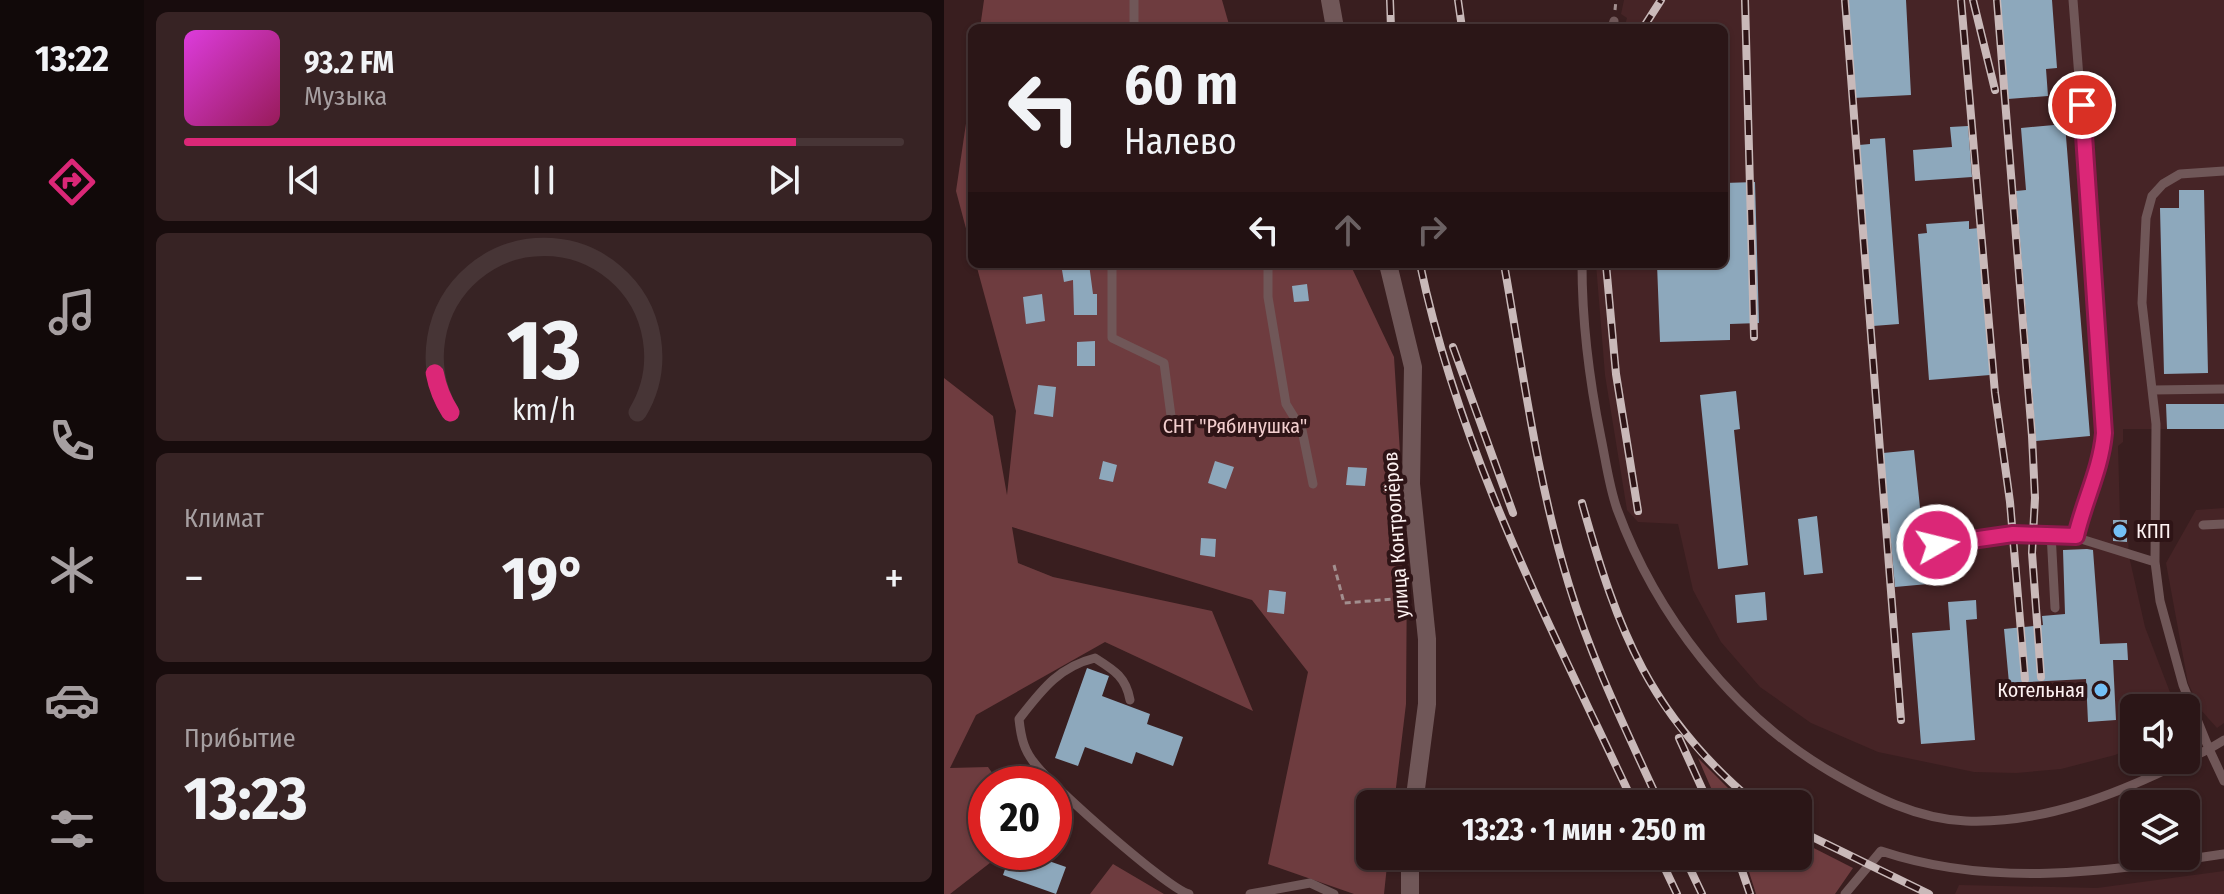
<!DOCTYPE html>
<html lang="ru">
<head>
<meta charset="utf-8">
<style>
	body { margin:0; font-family:"Fira Sans Condensed",sans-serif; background:#372324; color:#f1f3f6; height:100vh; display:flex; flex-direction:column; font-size:30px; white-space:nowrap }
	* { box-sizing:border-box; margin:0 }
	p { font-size:26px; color:#a69fa1 }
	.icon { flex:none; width:44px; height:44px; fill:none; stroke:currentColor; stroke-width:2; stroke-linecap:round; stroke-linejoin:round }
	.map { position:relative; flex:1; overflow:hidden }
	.details { display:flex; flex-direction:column; gap:12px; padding:12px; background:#180c0d; width:800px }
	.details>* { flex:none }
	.guide { position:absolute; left:24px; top:24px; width:760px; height:244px; border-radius:12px; box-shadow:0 2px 6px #0004,0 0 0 2px #473536; background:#2b1617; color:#f1f3f6; overflow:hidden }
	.fabs { position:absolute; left:1176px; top:694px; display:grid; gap:16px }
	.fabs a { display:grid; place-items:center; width:80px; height:80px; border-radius:12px; background:#2b1617; box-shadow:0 2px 6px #0004,0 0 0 2px #473536; font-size:40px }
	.speed { position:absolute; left:24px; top:766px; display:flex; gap:16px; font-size:40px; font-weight:700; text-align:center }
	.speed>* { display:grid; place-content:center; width:104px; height:104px; border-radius:50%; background:#2b1617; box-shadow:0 2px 6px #0004,0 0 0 2px #473536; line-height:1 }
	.speed .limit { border:12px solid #d22; background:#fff; color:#111 }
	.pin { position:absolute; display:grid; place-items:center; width:68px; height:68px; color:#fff; margin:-34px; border:4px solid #fff; border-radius:50%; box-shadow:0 2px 8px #0007 }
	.me { position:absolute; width:88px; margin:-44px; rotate:82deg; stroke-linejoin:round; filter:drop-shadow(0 0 6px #0008) }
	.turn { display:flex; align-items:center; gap:28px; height:168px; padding:0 24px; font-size:36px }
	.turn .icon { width:104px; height:104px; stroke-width:2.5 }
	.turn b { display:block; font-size:56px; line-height:68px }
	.lanes { display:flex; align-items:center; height:76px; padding:0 24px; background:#0003; justify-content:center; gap:40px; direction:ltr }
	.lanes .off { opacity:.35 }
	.big { font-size:60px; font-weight:700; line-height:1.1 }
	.details .widget { flex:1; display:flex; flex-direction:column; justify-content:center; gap:12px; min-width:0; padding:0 28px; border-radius:12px; background:#372324 }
	.details .dial { align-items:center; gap:0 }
	.dial svg { height:208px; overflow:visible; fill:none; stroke:#473536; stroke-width:7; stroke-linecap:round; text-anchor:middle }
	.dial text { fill:#f1f3f6; stroke:none }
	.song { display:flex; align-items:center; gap:24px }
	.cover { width:96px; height:96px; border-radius:12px; background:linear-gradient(135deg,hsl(300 70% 55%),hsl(330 70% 35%)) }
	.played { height:8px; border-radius:4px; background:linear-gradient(90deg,#db2777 85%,#473536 85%) }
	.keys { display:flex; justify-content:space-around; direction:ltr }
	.heat { display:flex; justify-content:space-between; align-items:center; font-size:44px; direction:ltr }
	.trip { position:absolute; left:412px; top:790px; width:456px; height:80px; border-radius:12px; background:#2b1617; box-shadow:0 2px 6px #0004,0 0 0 2px #473536; font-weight:700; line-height:80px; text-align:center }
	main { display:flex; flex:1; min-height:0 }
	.menu { display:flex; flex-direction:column; width:144px; justify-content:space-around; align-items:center; background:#110909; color:#a69fa1 }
	.menu .icon { width:56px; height:56px }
	.menu .selected { color:#db2777 }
	.menu b { font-size:36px; color:#f1f3f6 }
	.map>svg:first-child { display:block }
	.built { fill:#462426 }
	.green { fill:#6e3c3f }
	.building { fill:#8da8bc }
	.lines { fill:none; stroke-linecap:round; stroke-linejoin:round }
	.path { stroke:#a28f8f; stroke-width:3; stroke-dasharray:6 4; stroke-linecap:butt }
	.lane { stroke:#705758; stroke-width:9 }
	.street { stroke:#705758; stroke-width:18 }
	.rail-casing { stroke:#c9b9b9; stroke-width:8 }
	.rail { stroke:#2e1416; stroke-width:5; stroke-dasharray:15; stroke-linecap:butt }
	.route-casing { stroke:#8e194d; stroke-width:20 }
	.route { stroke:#db2777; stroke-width:14 }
	.poi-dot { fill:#74c0f6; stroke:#2e1416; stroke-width:3 }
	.labels { text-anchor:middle; stroke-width:8; stroke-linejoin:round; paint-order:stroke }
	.park-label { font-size:20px; fill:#f3cfcf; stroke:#2e1416 }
	.poi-label { font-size:20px; fill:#fef2f2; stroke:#2e1416; text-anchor:start }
	.street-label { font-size:20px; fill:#fef2f2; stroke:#2e1416 }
</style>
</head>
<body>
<main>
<nav class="menu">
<b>13:22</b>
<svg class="icon selected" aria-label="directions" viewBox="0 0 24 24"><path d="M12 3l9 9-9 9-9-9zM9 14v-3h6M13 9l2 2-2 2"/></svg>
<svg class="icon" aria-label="music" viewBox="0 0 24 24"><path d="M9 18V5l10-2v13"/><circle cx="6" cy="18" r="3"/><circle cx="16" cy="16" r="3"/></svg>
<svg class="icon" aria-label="phone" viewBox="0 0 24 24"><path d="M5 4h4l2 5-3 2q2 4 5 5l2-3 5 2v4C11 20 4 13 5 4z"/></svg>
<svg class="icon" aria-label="climate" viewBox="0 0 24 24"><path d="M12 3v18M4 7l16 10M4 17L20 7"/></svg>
<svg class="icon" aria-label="car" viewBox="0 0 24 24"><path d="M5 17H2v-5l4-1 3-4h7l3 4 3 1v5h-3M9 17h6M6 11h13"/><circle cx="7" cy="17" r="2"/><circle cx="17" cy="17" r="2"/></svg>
<svg class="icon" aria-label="filters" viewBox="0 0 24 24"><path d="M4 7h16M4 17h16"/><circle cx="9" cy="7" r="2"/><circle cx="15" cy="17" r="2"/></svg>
</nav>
<section class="details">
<div class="widget">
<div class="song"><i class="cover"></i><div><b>93.2 FM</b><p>Музыка</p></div></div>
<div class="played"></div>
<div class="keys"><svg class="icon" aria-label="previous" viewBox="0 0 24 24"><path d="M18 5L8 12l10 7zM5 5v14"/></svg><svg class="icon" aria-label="pause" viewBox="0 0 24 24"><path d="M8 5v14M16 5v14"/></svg><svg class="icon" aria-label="next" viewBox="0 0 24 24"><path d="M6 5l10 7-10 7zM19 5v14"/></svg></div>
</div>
<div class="widget dial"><svg viewBox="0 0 100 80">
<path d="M14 69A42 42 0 1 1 86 69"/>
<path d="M14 69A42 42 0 0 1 8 54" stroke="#db2777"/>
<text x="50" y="56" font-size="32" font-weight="700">13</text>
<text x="50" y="72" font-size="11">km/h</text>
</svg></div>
<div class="widget"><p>Климат</p>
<div class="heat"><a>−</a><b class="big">19°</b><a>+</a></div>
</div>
<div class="widget"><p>Прибытие</p><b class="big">13:23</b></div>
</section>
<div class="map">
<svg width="1280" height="894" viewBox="0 0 1280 894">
	<rect width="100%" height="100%" fill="#391e1f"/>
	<path class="built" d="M 680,0 L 1280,0 L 1280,429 L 1179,429 L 1179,442 L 1174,446 L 1176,519 L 1183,520 L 1185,556 L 1201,627 L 1232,708 L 1190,708 L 1190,746 L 1171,755 L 1117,769 L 1072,773 L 1030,772 L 934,752 L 867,723 L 816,687 L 777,642 L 749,590 L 734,524 L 694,522 L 683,510 L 661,375 L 652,264 L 780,264 L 780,28 L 680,28 L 683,18 L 677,14 Z
		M 1280,508 L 1280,723 L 1273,728 L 1256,709 L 1244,683 L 1222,563 L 1252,510 Z
		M 1280,871 L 1280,894 L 1011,894 L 1015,885 L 1153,888 Z"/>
	<path class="green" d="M 40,0 L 278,0 L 286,28 L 36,28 Z
		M 28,83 L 28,251 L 12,191 Z
		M 32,264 L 406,264 L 450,357 L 463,565 L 462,704 L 450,804 L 426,804 L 426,856 L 444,856 L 440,894 L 410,894 L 324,864 L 364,672 L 308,600 L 68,527 L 74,563 L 109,577 L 268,611 L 309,711 L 161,642 L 32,715 L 6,768 L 44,767 L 56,784 L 42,784 L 42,852 L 54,852 L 51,859 L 6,894 L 0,894 L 0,378 L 49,416 L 63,495 L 72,411 Z
		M 754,758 L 800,804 L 774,804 Z
		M 854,840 L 909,868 L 891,894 L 812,894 L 800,856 L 854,856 Z
		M 169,864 L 220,894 L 146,894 Z"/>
	<path class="building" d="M 904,0 L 962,0 L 967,95 L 909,98 Z
		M 1056,0 L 1108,0 L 1113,68 L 1102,69 L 1104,96 L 1064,99 Z
		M 1121,124 L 1146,436 L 1092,441 L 1072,191 L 1082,190 L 1077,128 Z
		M 1024,126 L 1028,177 L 971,181 L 969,150 L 1008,147 L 1006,127 Z
		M 941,138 L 955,324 L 929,326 L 915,145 L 926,144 L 926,139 Z
		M 811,182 L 815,323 L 786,324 L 786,340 L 716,342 L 713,264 L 780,264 L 780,183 Z
		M 1235,190 L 1260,190 L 1264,373 L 1220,374 L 1216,208 L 1235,208 Z
		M 1025,221 L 1025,229 L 1035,228 L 1046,375 L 985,380 L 974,234 L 983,233 L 982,224 Z
		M 117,264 L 145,264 L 149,294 L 153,294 L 153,315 L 130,315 L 129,280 L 120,282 Z
		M 363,284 L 365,301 L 350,302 L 348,286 Z
		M 98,294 L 101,321 L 82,324 L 79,297 Z
		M 151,341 L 151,366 L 133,366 L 133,342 Z
		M 94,385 L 112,387 L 109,417 L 90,414 Z
		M 792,391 L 796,429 L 790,430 L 804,565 L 774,569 L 756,395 Z
		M 1222,404 L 1280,404 L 1280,429 L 1223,429 Z
		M 970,450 L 984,584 L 951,587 L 939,453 Z
		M 159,461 L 173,465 L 169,482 L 155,479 Z
		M 271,461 L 290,467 L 282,489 L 264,483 Z
		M 404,467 L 423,468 L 421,486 L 402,485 Z
		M 873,516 L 879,573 L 860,575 L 854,519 Z
		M 1169,520 L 1183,520 L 1183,542 L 1169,541 Z
		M 257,538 L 272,539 L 271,557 L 256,555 Z
		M 1143,549 L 1149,550 L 1156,644 L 1183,643 L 1184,660 L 1169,660 L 1172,720 L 1144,722 L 1142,679 L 1065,683 L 1060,629 L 1099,625 L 1098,616 L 1121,614 L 1119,550 Z
		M 325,590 L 342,592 L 340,614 L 323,612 Z
		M 821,592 L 823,620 L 793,623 L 791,595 Z
		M 1032,600 L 1033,619 L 1022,620 L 1031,740 L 977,744 L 968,633 L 1006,630 L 1004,602 Z
		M 143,668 L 165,676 L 158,696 L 206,714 L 203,724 L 239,737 L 229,766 L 192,752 L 188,764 L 141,747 L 134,766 L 111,758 Z
		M 67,852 L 79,852 L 122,867 L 112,894 L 59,875 Z"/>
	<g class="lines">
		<path class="path" d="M 671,10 L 672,0
			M 390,565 L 400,603 L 463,598"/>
		<path class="lane" d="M 1129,0 L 1160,401 L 1157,461 L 1138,508 L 1132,536
			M 190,28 L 190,0
			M 668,28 L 670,21
			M 168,264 L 168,338 L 220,363 L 227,416
			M 324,264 L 324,297 L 342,404 L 358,430 L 369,484
			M 638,264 C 638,324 645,379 657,438 C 662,462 665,486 673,509 C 712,615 789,715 887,772 C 928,796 973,819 1022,821 C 1099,824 1174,794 1242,760
			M 1209,390 L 1280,389
			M 1259,525 L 1280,524
			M 1107,533 L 1111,608
			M 993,545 L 1069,534 L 1121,534 L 1211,562
			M 186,700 C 182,677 170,670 151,658 C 114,667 97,691 75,719 C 77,738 80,751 92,765 C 108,786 225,890 245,894
			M 1280,740 L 1265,749 L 1280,781
			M 1242,760 L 1265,749 L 1239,685 L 1216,601 L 1211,562 L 1212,424 L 1198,303 L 1202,218 L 1208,196 L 1219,184 L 1236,174 L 1280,171
			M 306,894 L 366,883 L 390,894
			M 901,894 L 937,851 C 1051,889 1164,871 1280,854"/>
		<path class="street" d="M 386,0 L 391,28
			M 444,264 L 469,367 L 467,484 L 483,639 L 483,704 L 470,804
			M 466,856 L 466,894"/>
		<defs>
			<path id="rail" d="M 446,0 L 447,28
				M 514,0 L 518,28
				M 801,0 L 810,337
				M 901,0 L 957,720
				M 1017,0 L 1051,393 L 1066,502 L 1081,679
				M 1029,0 L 1051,90
				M 1053,0 L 1088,436 L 1091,498 L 1088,553 L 1097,677
				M 699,28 L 717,0
				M 476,264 C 516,455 608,629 690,804
				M 560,264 C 579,371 593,481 625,585 C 648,661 683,732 716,804
				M 662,264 L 672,374 L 694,511
				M 509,347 L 569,513
				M 638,503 C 674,632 706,716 812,804
				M 735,738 L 765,804
				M 854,830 L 985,894
				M 715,856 L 733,894
				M 740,856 L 758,894
				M 793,856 L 806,894"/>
		</defs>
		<use href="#rail" class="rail-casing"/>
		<use href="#rail" class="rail"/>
	</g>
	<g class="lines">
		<defs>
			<path id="route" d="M 993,545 L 1069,534 L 1132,536 C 1140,501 1157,469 1160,433 L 1138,105"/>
		</defs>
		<use href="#route" class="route-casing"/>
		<use href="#route" class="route"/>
	</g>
	<g class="poi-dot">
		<circle cx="1176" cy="531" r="8"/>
		<circle cx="1157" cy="690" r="8"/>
	</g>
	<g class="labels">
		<g class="park-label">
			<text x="291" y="433">СНТ "Рябинушка"</text>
		</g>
		<g class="poi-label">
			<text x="1192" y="538">КПП</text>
			<text x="1141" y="697" text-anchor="end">Котельная</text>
		</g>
		<g class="street-label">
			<text transform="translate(452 535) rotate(-94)" y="7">улица Контролёров</text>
		</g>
	</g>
</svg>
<div class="fabs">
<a><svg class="icon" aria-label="sound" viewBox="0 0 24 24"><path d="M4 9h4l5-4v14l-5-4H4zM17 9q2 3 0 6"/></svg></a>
<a><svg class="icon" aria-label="layers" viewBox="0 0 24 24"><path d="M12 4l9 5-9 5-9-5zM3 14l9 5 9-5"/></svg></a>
</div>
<div class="speed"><div class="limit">20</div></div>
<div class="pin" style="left:1138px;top:105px;background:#d93025"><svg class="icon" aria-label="arrive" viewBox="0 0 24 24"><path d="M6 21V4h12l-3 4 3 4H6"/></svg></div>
<svg class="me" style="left:993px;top:545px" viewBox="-20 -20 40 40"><circle r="17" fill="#db2777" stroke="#fff" stroke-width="3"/><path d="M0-11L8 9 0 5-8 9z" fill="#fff"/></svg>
<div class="trip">13:23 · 1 мин · 250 m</div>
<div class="guide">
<div class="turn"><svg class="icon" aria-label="left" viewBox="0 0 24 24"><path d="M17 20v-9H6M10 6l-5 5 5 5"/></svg><div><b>60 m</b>Налево</div></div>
<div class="lanes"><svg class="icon" aria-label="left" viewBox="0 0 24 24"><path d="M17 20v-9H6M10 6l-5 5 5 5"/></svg><svg class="icon off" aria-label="ahead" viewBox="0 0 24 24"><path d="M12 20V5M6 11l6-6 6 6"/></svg><svg class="icon off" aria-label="right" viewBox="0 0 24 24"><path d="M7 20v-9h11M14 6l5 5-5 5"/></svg></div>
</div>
</div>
</main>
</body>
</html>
